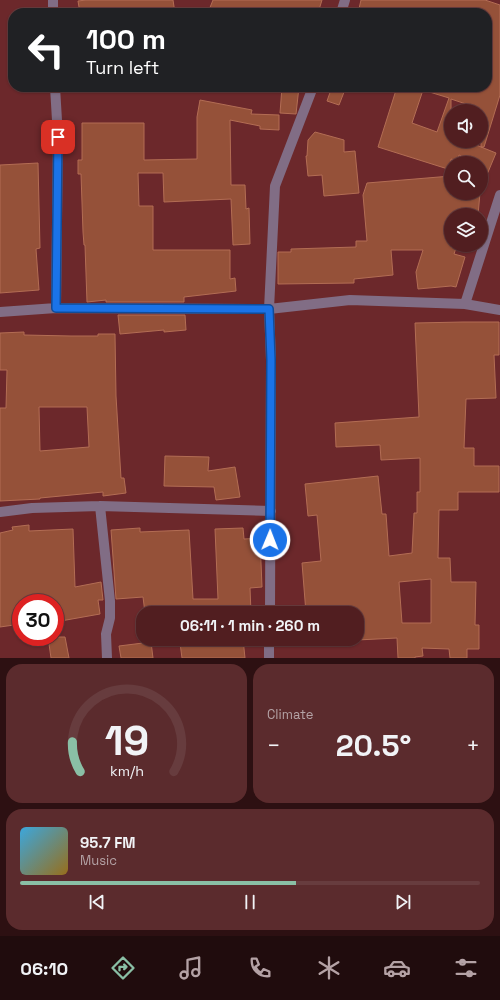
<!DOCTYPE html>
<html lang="en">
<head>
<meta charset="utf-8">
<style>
	body { margin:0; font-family:"Space Grotesk",sans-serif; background:#5b2b2d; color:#f1f3f6; height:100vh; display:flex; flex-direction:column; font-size:15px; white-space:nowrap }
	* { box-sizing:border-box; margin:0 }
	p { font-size:13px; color:#b4a2a5 }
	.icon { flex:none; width:22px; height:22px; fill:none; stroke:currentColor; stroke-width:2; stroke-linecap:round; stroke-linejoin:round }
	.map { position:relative; height:658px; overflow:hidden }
	.side { display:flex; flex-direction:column; gap:6px; padding:6px; background:#2d1012; flex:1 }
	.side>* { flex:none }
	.top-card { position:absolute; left:8px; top:8px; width:484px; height:84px; border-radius:16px; box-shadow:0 1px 3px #0004,0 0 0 1px #673c3e; background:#202124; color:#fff; overflow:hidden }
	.controls { position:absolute; left:444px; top:104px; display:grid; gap:8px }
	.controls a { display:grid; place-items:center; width:44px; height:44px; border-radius:50%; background:#511e20; box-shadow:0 1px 3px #0004,0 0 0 1px #673c3e; font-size:20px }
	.speed { position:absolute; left:12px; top:594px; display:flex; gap:8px; font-size:20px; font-weight:700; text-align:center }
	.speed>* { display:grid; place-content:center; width:52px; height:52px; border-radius:50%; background:#511e20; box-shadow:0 1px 3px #0004,0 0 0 1px #673c3e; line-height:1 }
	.speed .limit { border:6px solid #d22; background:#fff; color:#111 }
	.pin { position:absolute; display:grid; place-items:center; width:34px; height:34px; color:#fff; margin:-17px; border-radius:8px; box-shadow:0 2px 6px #0006 }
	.me { position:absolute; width:44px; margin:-22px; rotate:1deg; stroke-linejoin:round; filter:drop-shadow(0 0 3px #0008) }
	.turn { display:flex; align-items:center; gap:14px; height:84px; padding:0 12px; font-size:18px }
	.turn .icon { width:52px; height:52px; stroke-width:2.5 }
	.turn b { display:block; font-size:28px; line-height:34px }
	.big { font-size:30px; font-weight:700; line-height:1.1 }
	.side .card { flex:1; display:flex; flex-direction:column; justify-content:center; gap:6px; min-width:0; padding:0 14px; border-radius:16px; background:#5b2b2d }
	.side .dial { align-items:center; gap:0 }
	.dial svg { height:104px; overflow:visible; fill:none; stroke:#673c3e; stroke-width:7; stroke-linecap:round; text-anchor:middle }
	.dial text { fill:#f1f3f6; stroke:none }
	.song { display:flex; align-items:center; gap:12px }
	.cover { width:48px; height:48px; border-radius:6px; background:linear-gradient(135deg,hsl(200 70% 55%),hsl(40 70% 35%)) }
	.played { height:4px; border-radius:2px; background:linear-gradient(90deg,#8abfa5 60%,#673c3e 60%) }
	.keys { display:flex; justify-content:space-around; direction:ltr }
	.heat { display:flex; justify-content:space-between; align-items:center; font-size:22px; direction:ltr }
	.side .tiles { flex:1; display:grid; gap:6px; grid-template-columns:1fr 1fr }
	.card:last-child { grid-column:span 2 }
	.trip { position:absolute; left:136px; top:606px; width:228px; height:40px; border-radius:16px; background:#511e20; box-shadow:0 1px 3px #0004,0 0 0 1px #673c3e; font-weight:700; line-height:40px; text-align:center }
	.tab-bar { display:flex; height:64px; justify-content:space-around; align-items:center; background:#200c0d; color:#b4a2a5 }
	.tab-bar .icon { width:28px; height:28px }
	.tab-bar .current { color:#8abfa5 }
	.tab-bar b { font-size:18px; color:#f1f3f6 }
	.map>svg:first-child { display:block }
	.building { fill:#955139; stroke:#b36d54; fill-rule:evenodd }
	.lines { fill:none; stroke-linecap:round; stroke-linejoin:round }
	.minor { stroke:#816d85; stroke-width:10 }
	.route-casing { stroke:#114b97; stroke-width:10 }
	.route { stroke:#1a73e8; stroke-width:7 }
</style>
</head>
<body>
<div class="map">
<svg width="500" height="658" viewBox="0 0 500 658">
	<rect width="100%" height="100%" fill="#6c282b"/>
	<path class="building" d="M 86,0 L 173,0 L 175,13 L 80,13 L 78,1 Z
		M 213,0 L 322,0 L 318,13 L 290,13 L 279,9 L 277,13 L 217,13 L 209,10 Z
		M 361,0 L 485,0 L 500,5 L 500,95 L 484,147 L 481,147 L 496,153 L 481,189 L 481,163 L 459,155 L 457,161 L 451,159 L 451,170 L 378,147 L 397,87 L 487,87 L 487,13 L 358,13 ZM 423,90 L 449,98 L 437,132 L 412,123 ZM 451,99 L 481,109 L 481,147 L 467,141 L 451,141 Z
		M 282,87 L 299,87 L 296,114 L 280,113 Z
		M 332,87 L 346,87 L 339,105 L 327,101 Z
		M 200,100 L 252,110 L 251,114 L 279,115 L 279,130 L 260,129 L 260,126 L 230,120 L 231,185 L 245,185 L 246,209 L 249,208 L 250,244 L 233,245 L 231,199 L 164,202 L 163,173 L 138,173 L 139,206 L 153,206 L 153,250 L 230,250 L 230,279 L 235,278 L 236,291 L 184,297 L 184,302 L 106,302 L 106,300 L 87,302 L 85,245 L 84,245 L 83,232 L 81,174 L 78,174 L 78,160 L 82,160 L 82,123 L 144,123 L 144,160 L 197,159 L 197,117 Z
		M 315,132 L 344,140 L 344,152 L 355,151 L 359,193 L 324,196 L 322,175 L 308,176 L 306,156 L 307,156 L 308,140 Z
		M 38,163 L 40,248 L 36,249 L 39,290 L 0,293 L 0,165 Z
		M 451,176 L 451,193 L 480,193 L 478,215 L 451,215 L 451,247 L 456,248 L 454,254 L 465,257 L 456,287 L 451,286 L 418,289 L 416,272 L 423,250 L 391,250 L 393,275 L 354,279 L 354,283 L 278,284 L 278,252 L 291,252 L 291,249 L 356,247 L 356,241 L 367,241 L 363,195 L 367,183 Z
		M 118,315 L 185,315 L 186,330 L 164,332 L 164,330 L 120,334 Z
		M 463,322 L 499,322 L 499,355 L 494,355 L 496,398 L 466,399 L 464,448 L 474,448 L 474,466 L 499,466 L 499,492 L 458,492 L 458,510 L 439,510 L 438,558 L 450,558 L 451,582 L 476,582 L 475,625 L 479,625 L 479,649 L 467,649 L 467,658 L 450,658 L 449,649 L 422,648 L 423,656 L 415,657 L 415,658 L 398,658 L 397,638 L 357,640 L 357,613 L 306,613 L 302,563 L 321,561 L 317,515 L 308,516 L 305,484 L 378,476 L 382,514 L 386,514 L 389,556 L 412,553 L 414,513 L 417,513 L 417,492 L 420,492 L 420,458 L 381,460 L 380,445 L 336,447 L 335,423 L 419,417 L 415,323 ZM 431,579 L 431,623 L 402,623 L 399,582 Z
		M 24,332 L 24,335 L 71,336 L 98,336 L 98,334 L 115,334 L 116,396 L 121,478 L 124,478 L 126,493 L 103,496 L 103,492 L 40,498 L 40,499 L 0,501 L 0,408 L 6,408 L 7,370 L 0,370 L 0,333 ZM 39,407 L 87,407 L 89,447 L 40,451 Z
		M 165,456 L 209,457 L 208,471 L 235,467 L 240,497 L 216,500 L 214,487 L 164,486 Z
		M 29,525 L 29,531 L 73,529 L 75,587 L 101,582 L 103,600 L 98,600 L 100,614 L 55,622 L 55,601 L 21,603 L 21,624 L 0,627 L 0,533 L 13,530 L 12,527 Z
		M 140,528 L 140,532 L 189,530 L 193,599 L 218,599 L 215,529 L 243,528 L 244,539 L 260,538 L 262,587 L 250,588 L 251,613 L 145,613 L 143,597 L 116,599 L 111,530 Z
		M 48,637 L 65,637 L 69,658 L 51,658 Z
		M 220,639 L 243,639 L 245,658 L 182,658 L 180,643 Z
		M 151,642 L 153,658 L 121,658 L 119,646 Z"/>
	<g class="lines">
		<path class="minor" d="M 53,0 L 53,13
			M 341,13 L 345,0
			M 55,87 L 58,137 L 56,308
			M 465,304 L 500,195
			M 0,312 L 56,308 L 269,309 L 350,300 L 465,304 L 500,310
			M 100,506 L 110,601 L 110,618 L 106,634 L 107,658
			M 0,512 L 32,508 L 100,506 L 271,511
			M 270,613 L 271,360 L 269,309 L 275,186 L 313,87
			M 269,658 L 269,639"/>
	</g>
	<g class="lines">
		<defs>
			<path id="route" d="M 58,137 L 56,308 L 269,309 L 271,360 L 270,540"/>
		</defs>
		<use href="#route" class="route-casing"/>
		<use href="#route" class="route"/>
	</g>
</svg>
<div class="controls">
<a><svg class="icon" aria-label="sound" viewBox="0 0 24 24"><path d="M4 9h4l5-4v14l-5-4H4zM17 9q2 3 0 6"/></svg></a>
<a><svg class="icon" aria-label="search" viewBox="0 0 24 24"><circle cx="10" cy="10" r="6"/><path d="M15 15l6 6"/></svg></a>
<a><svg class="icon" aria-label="layers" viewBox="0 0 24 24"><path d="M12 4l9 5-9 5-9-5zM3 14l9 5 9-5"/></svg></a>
</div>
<div class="speed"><div class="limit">30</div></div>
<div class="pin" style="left:58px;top:137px;background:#d93025"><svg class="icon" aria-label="arrive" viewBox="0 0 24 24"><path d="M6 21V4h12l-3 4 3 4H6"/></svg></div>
<svg class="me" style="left:270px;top:540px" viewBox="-20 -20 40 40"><circle r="17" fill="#1a73e8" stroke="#fff" stroke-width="3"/><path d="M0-11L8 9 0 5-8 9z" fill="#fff"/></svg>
<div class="trip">06:11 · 1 min · 260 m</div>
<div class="top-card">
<div class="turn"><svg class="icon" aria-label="left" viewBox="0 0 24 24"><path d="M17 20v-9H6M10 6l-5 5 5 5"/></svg><div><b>100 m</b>Turn left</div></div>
</div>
</div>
<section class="side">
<div class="tiles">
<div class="card dial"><svg viewBox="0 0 100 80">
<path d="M14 69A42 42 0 1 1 86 69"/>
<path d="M14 69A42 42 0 0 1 8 46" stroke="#8abfa5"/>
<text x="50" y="56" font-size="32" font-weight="700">19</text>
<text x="50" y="72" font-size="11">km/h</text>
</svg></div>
<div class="card"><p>Climate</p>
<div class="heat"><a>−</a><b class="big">20.5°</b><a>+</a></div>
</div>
<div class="card">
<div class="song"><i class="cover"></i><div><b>95.7 FM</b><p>Music</p></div></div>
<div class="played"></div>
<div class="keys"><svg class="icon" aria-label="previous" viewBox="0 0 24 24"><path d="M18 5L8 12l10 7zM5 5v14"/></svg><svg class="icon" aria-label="pause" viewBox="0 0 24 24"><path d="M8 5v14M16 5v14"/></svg><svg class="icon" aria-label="next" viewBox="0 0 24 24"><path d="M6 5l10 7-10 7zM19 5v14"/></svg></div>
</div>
</div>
</section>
<nav class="tab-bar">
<b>06:10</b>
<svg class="icon current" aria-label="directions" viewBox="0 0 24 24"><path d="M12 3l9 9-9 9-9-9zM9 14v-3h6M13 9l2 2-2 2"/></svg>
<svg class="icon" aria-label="music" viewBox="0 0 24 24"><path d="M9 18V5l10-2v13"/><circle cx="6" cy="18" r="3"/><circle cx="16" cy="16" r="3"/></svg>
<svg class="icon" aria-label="phone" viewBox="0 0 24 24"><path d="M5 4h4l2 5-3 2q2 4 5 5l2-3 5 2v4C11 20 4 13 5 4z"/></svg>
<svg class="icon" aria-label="climate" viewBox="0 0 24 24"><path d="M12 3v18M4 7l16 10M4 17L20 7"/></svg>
<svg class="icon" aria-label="car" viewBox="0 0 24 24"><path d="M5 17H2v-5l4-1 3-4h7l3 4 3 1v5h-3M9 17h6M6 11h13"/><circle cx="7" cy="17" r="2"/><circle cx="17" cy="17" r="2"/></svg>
<svg class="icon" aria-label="filters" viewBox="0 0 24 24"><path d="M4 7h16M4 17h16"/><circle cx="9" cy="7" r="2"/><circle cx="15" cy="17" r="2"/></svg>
</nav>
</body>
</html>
